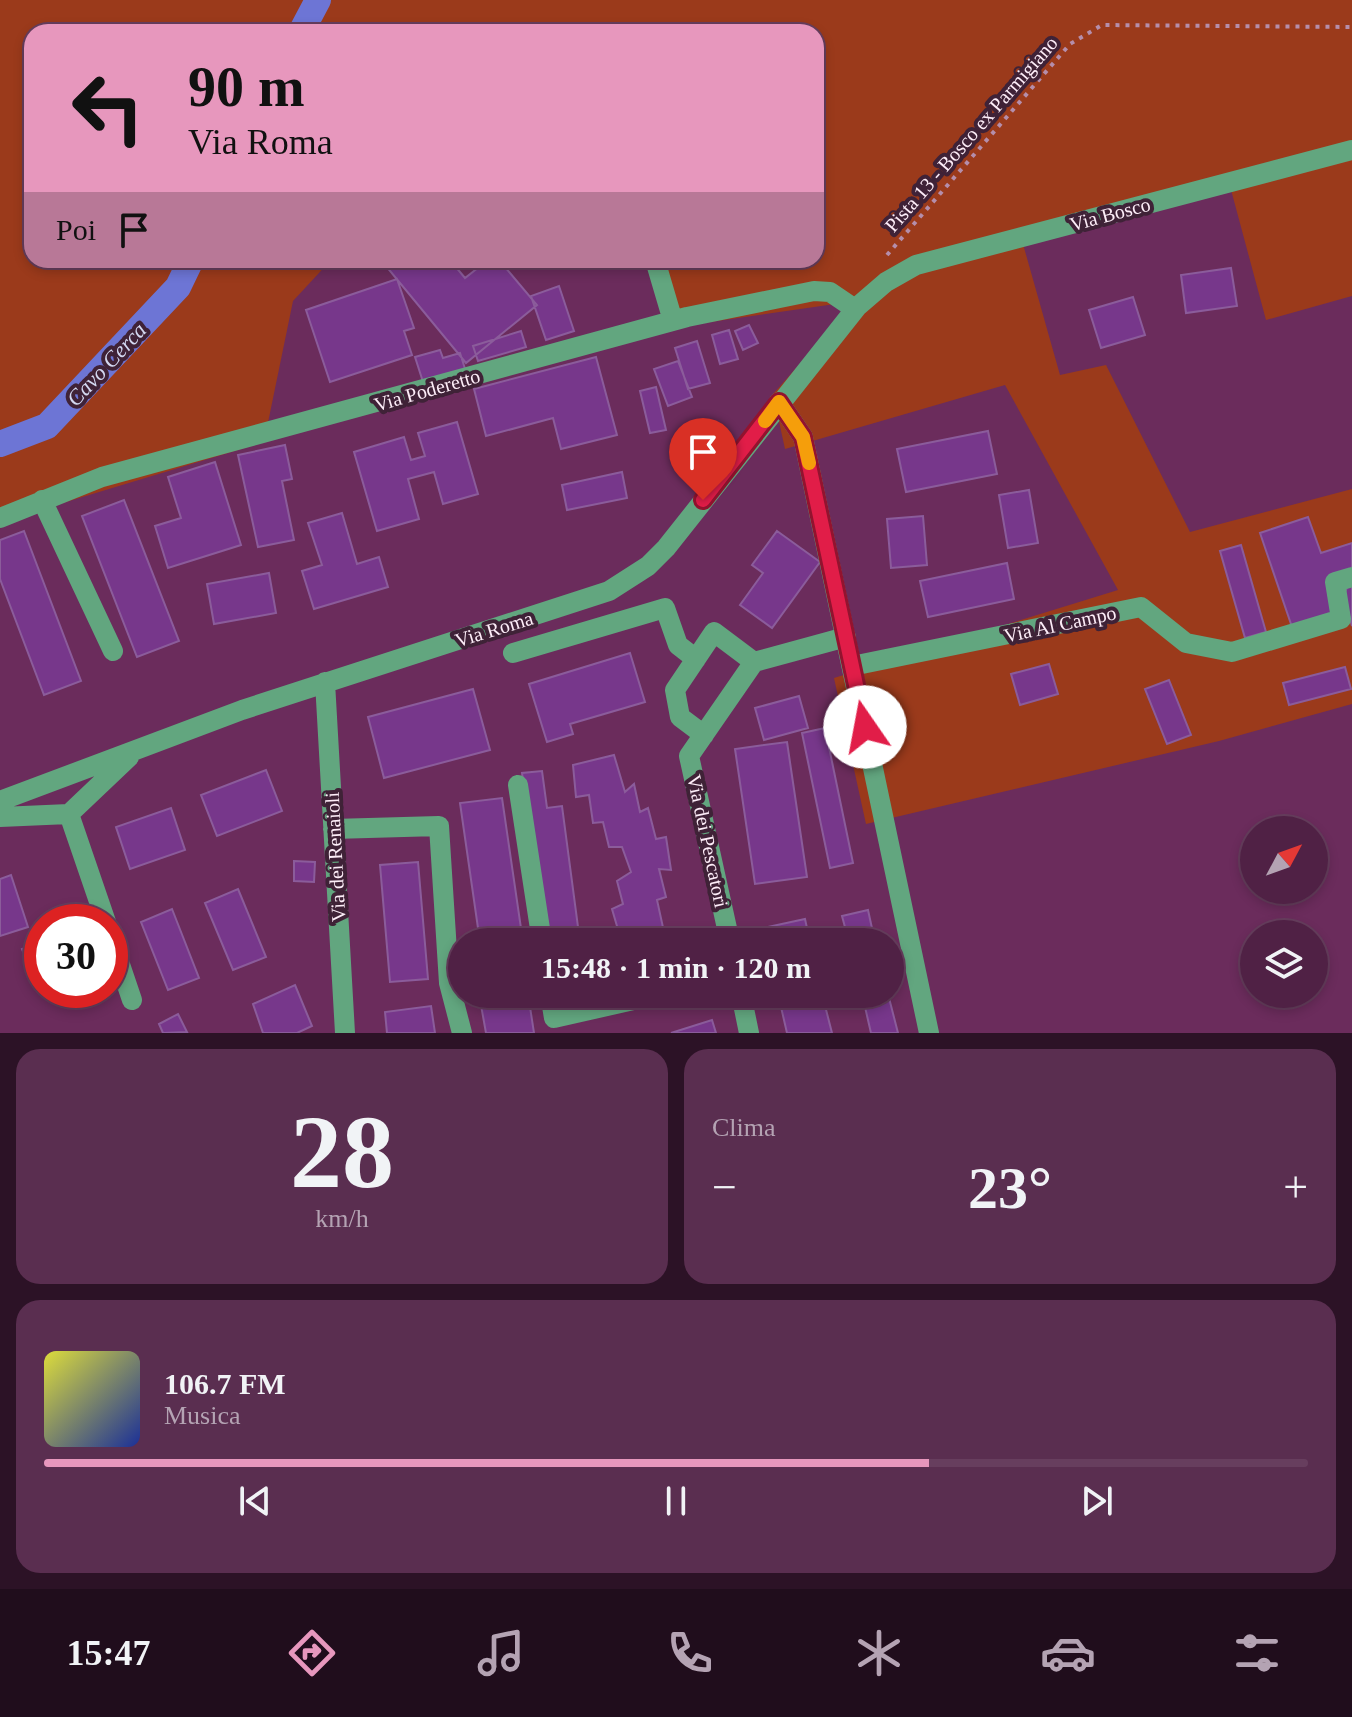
<!DOCTYPE html>
<html lang="it">
<head>
<meta charset="utf-8">
<style>
	body { margin:0; font-family:"Times New Roman",serif; background:#5a2e50; color:#f1f3f6; height:100vh; display:flex; flex-direction:column; font-size:30px; white-space:nowrap }
	* { box-sizing:border-box; margin:0 }
	p { font-size:26px; color:#b4a3b3 }
	.icon { flex:none; width:44px; height:44px; fill:none; stroke:currentColor; stroke-width:2; stroke-linecap:round; stroke-linejoin:round }
	.map { position:relative; height:1033px; overflow:hidden }
	.details { display:flex; flex-direction:column; gap:16px; padding:16px; background:#2c1226; flex:1 }
	.details>* { flex:none }
	.hud { position:absolute; left:24px; top:24px; width:800px; height:244px; border-radius:24px; box-shadow:0 4px 12px #0003,0 0 0 2px #673e5e; background:#e797bd; color:#111; overflow:hidden }
	.needle { width:52px; rotate:49deg }
	.controls { position:absolute; left:1240px; top:816px; display:grid; gap:16px }
	.controls a { display:grid; place-items:center; width:88px; height:88px; border-radius:50%; background:#502145; box-shadow:0 4px 12px #0003,0 0 0 2px #673e5e; font-size:40px }
	.speed { position:absolute; left:24px; top:904px; display:flex; gap:16px; font-size:40px; font-weight:700; text-align:center }
	.speed>* { display:grid; place-content:center; width:104px; height:104px; border-radius:50%; background:#502145; box-shadow:0 4px 12px #0003,0 0 0 2px #673e5e; line-height:1 }
	.speed .limit { border:12px solid #d22; background:#fff; color:#111 }
	.pin { position:absolute; display:grid; place-items:center; width:68px; height:68px; color:#fff; margin:-82px -34px; border-radius:50% 50% 50% 0; rotate:-45deg; box-shadow:0 0 8px #0007 }
	.pin .icon { rotate:45deg }
	.me { position:absolute; width:88px; margin:-44px; rotate:348deg; stroke-linejoin:round; filter:drop-shadow(0 0 6px #0008) }
	.turn { display:flex; align-items:center; gap:28px; height:168px; padding:0 32px; font-size:36px }
	.turn .icon { width:104px; height:104px; stroke-width:2.5 }
	.turn b { display:block; font-size:56px; line-height:68px }
	.then { display:flex; align-items:center; height:76px; padding:0 32px; background:#0003; gap:16px; font-size:30px }
	.big { font-size:60px; font-weight:700; line-height:1.1 }
	.details .card { flex:1; display:flex; flex-direction:column; justify-content:center; gap:12px; min-width:0; padding:0 28px; border-radius:24px; background:#5a2e50 }
	.details .dial { align-items:center; gap:0 }
	.dial b { font-size:104px; line-height:1 }
	.song { display:flex; align-items:center; gap:24px }
	.cover { width:96px; height:96px; border-radius:12px; background:linear-gradient(135deg,hsl(60 70% 55%),hsl(230 70% 35%)) }
	.played { height:8px; border-radius:4px; background:linear-gradient(90deg,#e797bd 70%,#673e5e 70%) }
	.keys { display:flex; justify-content:space-around; direction:ltr }
	.heat { display:flex; justify-content:space-between; align-items:center; font-size:44px; direction:ltr }
	.details .tiles { flex:1; display:grid; gap:16px; grid-template-columns:1fr 1fr }
	.card:last-child { grid-column:span 2 }
	.trip { position:absolute; left:448px; top:928px; width:456px; height:80px; border-radius:40px; background:#502145; box-shadow:0 4px 12px #0003,0 0 0 2px #673e5e; font-weight:700; line-height:80px; text-align:center }
	.tab-bar { display:flex; height:128px; justify-content:space-around; align-items:center; background:#200d1c; color:#b4a3b3 }
	.tab-bar .icon { width:56px; height:56px }
	.tab-bar .active { color:#e797bd }
	.tab-bar b { font-size:36px; color:#f1f3f6 }
	.map>svg:first-child { display:block }
	.green { fill:#9b3a1b }
	.lines { fill:none; stroke-linecap:round; stroke-linejoin:round }
	.canal { stroke:#6d75d5; stroke-width:26 }
	.building { fill:#77378b; stroke:#8b5c9b; stroke-width:2 }
	.path { stroke:#b58eab; stroke-width:4; stroke-dasharray:4 6; stroke-linecap:butt }
	.minor { stroke:#62a67f; stroke-width:20 }
	.route-casing { stroke:#92132f; stroke-width:20 }
	.route { stroke:#e11d48; stroke-width:14 }
	.slow { stroke:#f59e0b; stroke-width:14 }
	.labels { text-anchor:middle; stroke-width:8; stroke-linejoin:round; paint-order:stroke }
	.street-label { font-size:20px; fill:#fdedf8; stroke:#3f2237 }
	.water-label { font-size:22px; font-style:italic; fill:#d3d8f1; stroke:#3f2237 }
</style>
</head>
<body>
<div class="map">
<svg width="1352" height="1033" viewBox="0 0 1352 1033">
	<rect width="100%" height="100%" fill="#6b2c5c"/>
	<path class="green" d="M 0,0 L 1352,0 L 1352,296 L 1266,320 L 1230,186 L 1023,244 L 1060,375 L 1106,365 L 1190,532 L 1352,489 L 1352,704 L 1219,741 L 866,824 L 834,678 L 1118,590 L 1005,385 L 785,449 L 773,394 L 856,301 L 669,328 L 648,260 L 816,260 L 816,32 L 32,32 L 32,260 L 331,260 L 293,301 L 264,442 L 0,522 Z"/>
	<g class="lines">
		<path class="canal" d="M 301,32 L 318,0
			M 0,444 L 47,426 L 178,287 L 191,260"/>
	</g>
	<path class="building" d="M 381,260 L 450,260 L 465,278 L 488,260 L 499,260 L 537,305 L 466,363 Z
		M 1231,268 L 1237,306 L 1186,313 L 1181,275 Z
		M 397,279 L 414,328 L 404,331 L 412,355 L 330,382 L 306,310 Z
		M 559,286 L 574,331 L 546,340 L 531,296 Z
		M 1133,297 L 1145,335 L 1101,348 L 1089,310 Z
		M 749,325 L 758,343 L 743,350 L 735,331 Z
		M 729,330 L 738,359 L 720,364 L 712,335 Z
		M 521,331 L 526,347 L 478,361 L 473,346 Z
		M 697,341 L 710,383 L 688,389 L 675,348 Z
		M 440,350 L 443,358 L 460,353 L 466,372 L 424,385 L 415,357 Z
		M 596,357 L 617,435 L 561,449 L 553,418 L 486,436 L 474,389 Z
		M 678,361 L 692,397 L 668,406 L 654,369 Z
		M 656,387 L 666,430 L 650,433 L 640,391 Z
		M 457,422 L 478,494 L 443,504 L 434,472 L 408,479 L 419,519 L 377,531 L 354,452 L 404,437 L 411,460 L 425,456 L 418,433 Z
		M 988,431 L 997,474 L 906,492 L 897,449 Z
		M 285,445 L 292,479 L 282,481 L 294,540 L 258,547 L 238,455 Z
		M 215,462 L 241,545 L 168,568 L 155,526 L 181,518 L 168,477 Z
		M 622,472 L 627,498 L 567,510 L 562,485 Z
		M 1029,490 L 1038,543 L 1008,548 L 999,495 Z
		M 124,500 L 179,641 L 137,657 L 82,516 Z
		M 342,513 L 357,564 L 379,557 L 388,587 L 314,609 L 302,571 L 322,565 L 308,523 Z
		M 923,516 L 927,565 L 891,568 L 887,519 Z
		M 1308,517 L 1321,553 L 1352,543 L 1352,575 L 1337,612 L 1292,627 L 1260,533 Z
		M 24,531 L 81,681 L 44,695 L 0,579 L 0,540 Z
		M 777,531 L 820,562 L 772,628 L 740,605 L 763,573 L 752,565 Z
		M 1241,545 L 1266,632 L 1245,638 L 1220,551 Z
		M 1007,563 L 1014,599 L 928,617 L 920,581 Z
		M 269,573 L 276,613 L 214,624 L 207,584 Z
		M 1352,580 L 1352,626 L 1340,584 Z
		M 630,653 L 645,702 L 570,724 L 573,734 L 547,742 L 529,684 Z
		M 1049,664 L 1058,694 L 1020,705 L 1011,674 Z
		M 1345,667 L 1351,689 L 1289,705 L 1283,683 Z
		M 1169,680 L 1191,735 L 1167,744 L 1145,689 Z
		M 473,689 L 490,750 L 384,778 L 368,717 Z
		M 799,696 L 808,728 L 764,740 L 755,708 Z
		M 825,728 L 853,863 L 830,868 L 802,733 Z
		M 787,742 L 807,877 L 755,884 L 735,749 Z
		M 614,755 L 625,792 L 634,784 L 640,812 L 648,808 L 656,839 L 666,837 L 671,870 L 659,869 L 666,897 L 657,900 L 664,932 L 654,935 L 655,942 L 610,942 L 609,935 L 619,933 L 612,909 L 623,904 L 617,881 L 631,872 L 622,847 L 609,847 L 603,822 L 593,823 L 589,795 L 576,797 L 573,765 Z
		M 266,770 L 282,811 L 217,836 L 201,795 Z
		M 542,771 L 547,808 L 562,806 L 580,942 L 545,942 L 522,773 Z
		M 502,798 L 523,942 L 480,942 L 460,803 Z
		M 171,808 L 185,850 L 130,869 L 116,827 Z
		M 294,861 L 315,862 L 314,882 L 294,881 Z
		M 418,862 L 428,979 L 390,982 L 380,865 Z
		M 11,875 L 28,927 L 0,936 L 0,879 Z
		M 238,889 L 266,957 L 233,970 L 205,903 Z
		M 172,909 L 199,978 L 168,990 L 141,922 Z
		M 868,910 L 875,942 L 849,942 L 842,916 Z
		M 805,919 L 810,942 L 766,942 L 763,928 Z
		M 42,941 L 42,977 L 34,980 L 22,949 Z
		M 295,985 L 312,1026 L 297,1033 L 263,1033 L 253,1004 Z
		M 479,994 L 528,994 L 534,1033 L 486,1033 Z
		M 778,994 L 822,994 L 832,1033 L 787,1033 Z
		M 862,994 L 888,994 L 898,1033 L 871,1033 Z
		M 431,1006 L 435,1033 L 387,1033 L 385,1012 Z
		M 178,1014 L 187,1032 L 163,1033 L 159,1024 Z
		M 712,1020 L 716,1033 L 671,1033 Z"/>
	<g class="lines">
		<path class="path" d="M 887,255 L 1070,44 L 1102,25 L 1352,27"/>
		<path class="minor" d="M 655,260 L 673,321
			M 779,402 L 803,437 L 929,1033
			M 42,500 L 113,651
			M 0,518 L 102,477 L 687,317 L 814,291 L 830,292 L 855,309
			M 513,653 L 665,608 L 678,645 L 696,659
			M 852,666 L 1141,607 L 1186,643 L 1232,652 L 1341,619 L 1335,582 L 1352,577
			M 325,682 L 345,1033
			M 704,735 L 680,717 L 675,690 L 714,632 L 754,662
			M 518,785 L 542,942
			M 0,801 L 242,710 L 609,591 L 648,566 L 666,548 L 857,307 L 886,282 L 916,265 L 1352,150
			M 0,817 L 69,814
			M 333,829 L 439,826 L 449,983 L 462,1033
			M 106,922 L 69,814 L 129,757
			M 110,935 L 132,1000
			M 730,942 L 689,756 L 754,662 L 846,637
			M 550,994 L 554,1018 L 660,994
			M 741,994 L 749,1033"/>
	</g>
	<g class="lines">
		<defs>
			<path id="route" d="M 703,500 L 779,402 L 803,437 L 865,727"/>
		</defs>
		<use href="#route" class="route-casing"/>
		<use href="#route" class="route"/>
		<path class="slow" d="M 765,421 L 779,402 L 803,437 L 809,463"/>
	</g>
	<g class="labels">
		<g class="street-label">
			<text transform="translate(971 134) rotate(-49)" y="7">Pista 13 - Bosco ex Parmigiano</text>
			<text transform="translate(1110 214) rotate(-15)" y="7">Via Bosco</text>
			<text transform="translate(427 390) rotate(-16)" y="7">Via Poderetto</text>
			<text transform="translate(1060 624) rotate(-12)" y="7">Via Al Campo</text>
			<text transform="translate(494 629) rotate(-17)" y="7">Via Roma</text>
			<text transform="translate(708 841) rotate(78)" y="7">Via dei Pescatori</text>
			<text transform="translate(335 857) rotate(-93)" y="7">Via dei Renaioli</text>
		</g>
		<g class="water-label">
			<text transform="translate(106 364) rotate(-47)" y="8">Cavo Cerca</text>
		</g>
	</g>
</svg>
<div class="controls">
<a><svg class="needle" viewBox="-14 -14 28 28"><path d="M0-13l5 13h-10z" fill="#e53935"/><path d="M0 13l5-13h-10z" fill="#b4a3b3"/></svg></a>
<a><svg class="icon" aria-label="layers" viewBox="0 0 24 24"><path d="M12 4l9 5-9 5-9-5zM3 14l9 5 9-5"/></svg></a>
</div>
<div class="speed"><div class="limit">30</div></div>
<div class="pin" style="left:703px;top:500px;background:#d93025"><svg class="icon" aria-label="arrive" viewBox="0 0 24 24"><path d="M6 21V4h12l-3 4 3 4H6"/></svg></div>
<svg class="me" style="left:865px;top:727px" viewBox="-20 -20 40 40"><circle r="19" fill="#fff"/><path d="M0-13L10 11 0 6-10 11z" fill="#e11d48"/></svg>
<div class="trip">15:48 · 1 min · 120 m</div>
<div class="hud">
<div class="turn"><svg class="icon" aria-label="left" viewBox="0 0 24 24"><path d="M17 20v-9H6M10 6l-5 5 5 5"/></svg><div><b>90 m</b>Via Roma</div></div>
<div class="then">Poi<svg class="icon" aria-label="arrive" viewBox="0 0 24 24"><path d="M6 21V4h12l-3 4 3 4H6"/></svg></div>
</div>
</div>
<section class="details">
<div class="tiles">
<div class="card dial"><b>28</b><p>km/h</p></div>
<div class="card"><p>Clima</p>
<div class="heat"><a>−</a><b class="big">23°</b><a>+</a></div>
</div>
<div class="card">
<div class="song"><i class="cover"></i><div><b>106.7 FM</b><p>Musica</p></div></div>
<div class="played"></div>
<div class="keys"><svg class="icon" aria-label="previous" viewBox="0 0 24 24"><path d="M18 5L8 12l10 7zM5 5v14"/></svg><svg class="icon" aria-label="pause" viewBox="0 0 24 24"><path d="M8 5v14M16 5v14"/></svg><svg class="icon" aria-label="next" viewBox="0 0 24 24"><path d="M6 5l10 7-10 7zM19 5v14"/></svg></div>
</div>
</div>
</section>
<nav class="tab-bar">
<b>15:47</b>
<svg class="icon active" aria-label="directions" viewBox="0 0 24 24"><path d="M12 3l9 9-9 9-9-9zM9 14v-3h6M13 9l2 2-2 2"/></svg>
<svg class="icon" aria-label="music" viewBox="0 0 24 24"><path d="M9 18V5l10-2v13"/><circle cx="6" cy="18" r="3"/><circle cx="16" cy="16" r="3"/></svg>
<svg class="icon" aria-label="phone" viewBox="0 0 24 24"><path d="M5 4h4l2 5-3 2q2 4 5 5l2-3 5 2v4C11 20 4 13 5 4z"/></svg>
<svg class="icon" aria-label="climate" viewBox="0 0 24 24"><path d="M12 3v18M4 7l16 10M4 17L20 7"/></svg>
<svg class="icon" aria-label="car" viewBox="0 0 24 24"><path d="M5 17H2v-5l4-1 3-4h7l3 4 3 1v5h-3M9 17h6M6 11h13"/><circle cx="7" cy="17" r="2"/><circle cx="17" cy="17" r="2"/></svg>
<svg class="icon" aria-label="filters" viewBox="0 0 24 24"><path d="M4 7h16M4 17h16"/><circle cx="9" cy="7" r="2"/><circle cx="15" cy="17" r="2"/></svg>
</nav>
</body>
</html>
